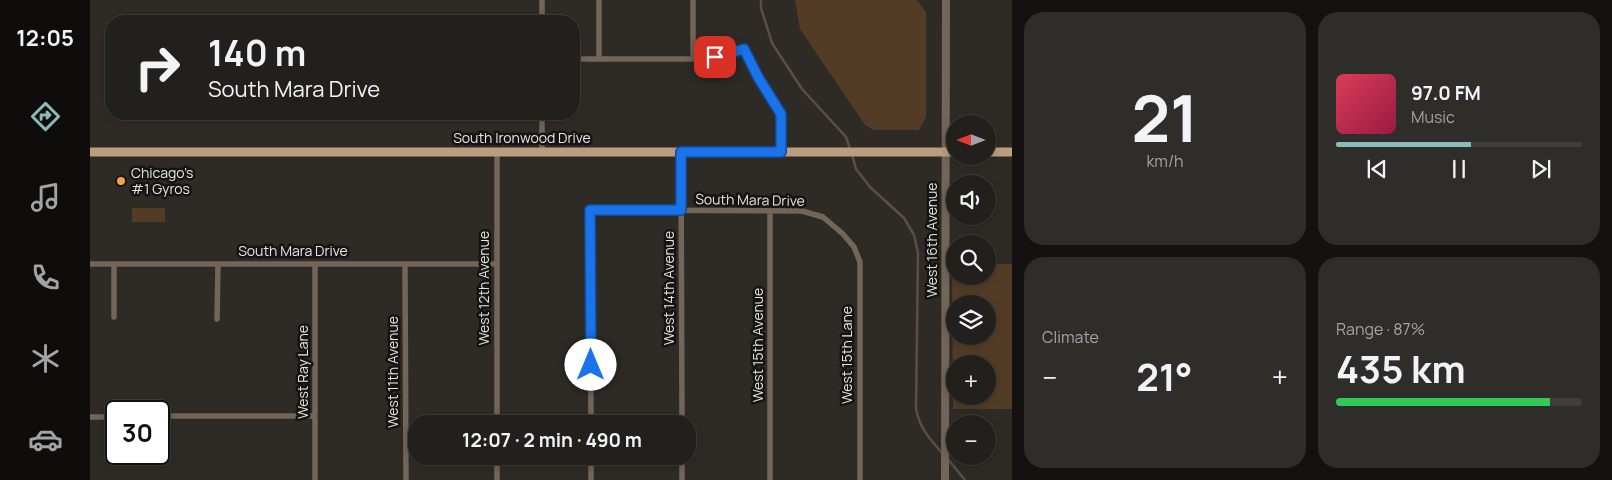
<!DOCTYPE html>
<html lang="en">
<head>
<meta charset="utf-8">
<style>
	body { margin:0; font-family:Manrope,sans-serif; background:#2e2d2a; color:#f1f3f6; height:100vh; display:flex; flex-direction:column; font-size:19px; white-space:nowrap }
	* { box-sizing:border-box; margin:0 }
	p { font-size:16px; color:#a2a3a4 }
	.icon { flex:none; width:28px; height:28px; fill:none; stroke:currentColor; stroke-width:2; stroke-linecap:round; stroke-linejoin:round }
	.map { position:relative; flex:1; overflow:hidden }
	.side { display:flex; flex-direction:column; gap:12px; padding:12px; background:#131210; width:600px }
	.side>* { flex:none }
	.hud { position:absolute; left:15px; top:15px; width:475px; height:105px; border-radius:20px; box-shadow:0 2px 8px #0003,0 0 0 1px #3f3e3b; background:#22201d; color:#f1f3f6; overflow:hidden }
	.needle { width:32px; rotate:270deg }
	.tools { position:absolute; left:856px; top:115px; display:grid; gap:10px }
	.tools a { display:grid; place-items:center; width:50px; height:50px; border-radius:50%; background:#22201d; box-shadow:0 2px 8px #0003,0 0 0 1px #3f3e3b; font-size:25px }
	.speed { position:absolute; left:15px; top:400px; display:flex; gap:10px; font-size:25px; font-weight:700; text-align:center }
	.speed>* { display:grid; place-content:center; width:65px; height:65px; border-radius:50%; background:#22201d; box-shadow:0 2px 8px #0003,0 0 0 1px #3f3e3b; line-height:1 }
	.speed .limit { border:2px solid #111; border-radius:8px; background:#fff; color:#111 }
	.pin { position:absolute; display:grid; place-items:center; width:42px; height:42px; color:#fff; margin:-21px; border-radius:10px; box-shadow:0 2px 8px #0006 }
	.me { position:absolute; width:55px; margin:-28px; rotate:0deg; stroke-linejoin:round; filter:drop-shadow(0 0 4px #0008) }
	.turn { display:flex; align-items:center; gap:18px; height:105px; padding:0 20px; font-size:22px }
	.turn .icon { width:65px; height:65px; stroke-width:2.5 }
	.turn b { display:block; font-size:35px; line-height:42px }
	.big { font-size:38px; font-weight:700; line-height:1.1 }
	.side .tile { flex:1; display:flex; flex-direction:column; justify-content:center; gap:8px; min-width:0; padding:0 18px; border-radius:20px; background:#2e2d2a }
	.side .dial { align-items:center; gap:0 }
	.dial b { font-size:65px; line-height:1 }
	.song { display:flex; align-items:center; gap:15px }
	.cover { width:60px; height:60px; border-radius:8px; background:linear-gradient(135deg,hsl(350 70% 55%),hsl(340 70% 35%)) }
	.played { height:5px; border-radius:2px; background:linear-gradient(90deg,#8bbbb9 55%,#3f3e3b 55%) }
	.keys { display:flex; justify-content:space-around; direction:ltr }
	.heat { display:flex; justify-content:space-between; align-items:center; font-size:28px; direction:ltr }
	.charge { height:8px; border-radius:4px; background:linear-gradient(90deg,#34c759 87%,#3f3e3b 0) }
	.side .tiles { flex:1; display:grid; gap:12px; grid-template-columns:repeat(2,1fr) }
	.trip { position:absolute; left:318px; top:415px; width:288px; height:50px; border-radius:20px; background:#22201d; box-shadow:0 2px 8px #0003,0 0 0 1px #3f3e3b; font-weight:700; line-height:50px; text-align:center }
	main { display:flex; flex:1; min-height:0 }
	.dock { display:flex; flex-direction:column; width:90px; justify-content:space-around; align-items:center; background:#0e0d0c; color:#a2a3a4 }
	.dock .icon { width:35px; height:35px }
	.dock .current { color:#8bbbb9 }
	.dock b { font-size:22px; color:#f1f3f6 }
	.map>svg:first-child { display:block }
	.green { fill:#523c26; fill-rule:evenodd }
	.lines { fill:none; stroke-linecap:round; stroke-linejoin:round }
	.stream { stroke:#5d4e44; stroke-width:2.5 }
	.minor { stroke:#736557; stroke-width:5.5 }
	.tertiary { stroke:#736557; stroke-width:8 }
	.primary { stroke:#bb9d80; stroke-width:9 }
	.route-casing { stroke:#114b97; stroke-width:12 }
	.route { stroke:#1a73e8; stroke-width:9 }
	.poi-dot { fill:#f4a344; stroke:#151412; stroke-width:2 }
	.labels { text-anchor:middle; stroke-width:5; stroke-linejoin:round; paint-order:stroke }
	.street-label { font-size:14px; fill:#e7e5e2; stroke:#151412 }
	.poi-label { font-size:14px; fill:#e7e5e2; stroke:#151412; text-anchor:start }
</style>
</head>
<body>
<main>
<nav class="dock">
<b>12:05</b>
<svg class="icon current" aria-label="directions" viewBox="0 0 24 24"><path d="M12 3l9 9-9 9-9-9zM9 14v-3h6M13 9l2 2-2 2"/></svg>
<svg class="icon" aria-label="music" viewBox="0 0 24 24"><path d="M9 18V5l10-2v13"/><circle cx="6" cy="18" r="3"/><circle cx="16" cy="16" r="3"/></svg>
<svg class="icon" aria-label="phone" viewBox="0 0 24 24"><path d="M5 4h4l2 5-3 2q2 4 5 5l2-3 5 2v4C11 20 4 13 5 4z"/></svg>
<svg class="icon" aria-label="climate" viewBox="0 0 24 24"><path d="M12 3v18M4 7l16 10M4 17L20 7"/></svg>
<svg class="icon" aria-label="car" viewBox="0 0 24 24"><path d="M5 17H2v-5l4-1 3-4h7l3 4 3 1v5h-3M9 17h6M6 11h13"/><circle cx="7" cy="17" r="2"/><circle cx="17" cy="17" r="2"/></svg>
</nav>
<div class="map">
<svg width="922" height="480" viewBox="0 0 922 480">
	<rect width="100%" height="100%" fill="#2e2b27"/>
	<path class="green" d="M 705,0 L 827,0 L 836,12 L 836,117 L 829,130 L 784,130 L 775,125 L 710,29 Z
		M 42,208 L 75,208 L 75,222 L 42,222 Z
		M 862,264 L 865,264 L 865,276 L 898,276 L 898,264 L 922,264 L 922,409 L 863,409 ZM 865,304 L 898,304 L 898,336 L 865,336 ZM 865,364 L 898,364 L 898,396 L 865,396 Z"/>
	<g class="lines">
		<path class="stream" d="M 671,0 L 671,8 L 682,43 L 712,89 L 756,137 L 760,149
			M 762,154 L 766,169 L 780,187 L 814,218 L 824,235 L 828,253 L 826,409 C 830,429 840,439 853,454
			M 857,458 L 875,480"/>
		<path class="minor" d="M 452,0 L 452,21
			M 509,0 L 509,59
			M 603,0 L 603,59
			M 484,59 L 603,59 L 625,57 L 654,49 L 668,77 L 691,114 L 691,152
			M 452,114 L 452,152
			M 407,152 L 407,424
			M 591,152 L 592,424
			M 680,211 L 680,480
			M 0,264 L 407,264
			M 24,264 L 24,317
			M 225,264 L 225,480
			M 315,264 L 316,480
			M 127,319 L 128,264
			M 69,416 L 225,416
			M 0,417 L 26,417
			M 501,424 L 500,210 L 712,211 L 733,217 L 753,234 L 764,247 L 770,262 L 770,480
			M 407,456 L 407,480
			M 501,456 L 501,480
			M 592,456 L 592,480"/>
		<path class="tertiary" d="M 855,480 L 856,0"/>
		<path class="primary" d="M 0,152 L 865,152
			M 898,152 L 922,152"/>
	</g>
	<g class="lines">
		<defs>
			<path id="route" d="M 501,365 L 500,210 L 591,210 L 591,152 L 691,152 L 691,114 L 668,77 L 654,49 L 625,57"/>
		</defs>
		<use href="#route" class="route-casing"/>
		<use href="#route" class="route"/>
	</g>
	<circle class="poi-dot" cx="31" cy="181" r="5"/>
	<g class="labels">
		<g class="street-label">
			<text x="432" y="143">South Ironwood Drive</text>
			<text transform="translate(660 200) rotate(1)" y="5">South Mara Drive</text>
			<text transform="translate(842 240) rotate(-90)" y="5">West 16th Avenue</text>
			<text x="203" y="256">South Mara Drive</text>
			<text transform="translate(394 288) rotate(-90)" y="5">West 12th Avenue</text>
			<text transform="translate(579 288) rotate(-90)" y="5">West 14th Avenue</text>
			<text transform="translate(668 345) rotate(-90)" y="5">West 15th Avenue</text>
			<text transform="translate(757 355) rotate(-90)" y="5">West 15th Lane</text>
			<text transform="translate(213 372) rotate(-90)" y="5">West Ray Lane</text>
			<text transform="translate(303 372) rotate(-90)" y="5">West 11th Avenue</text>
		</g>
		<g class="poi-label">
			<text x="41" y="178">Chicago's<tspan x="41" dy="16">#1 Gyros</tspan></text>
		</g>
	</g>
</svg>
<div class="tools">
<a><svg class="needle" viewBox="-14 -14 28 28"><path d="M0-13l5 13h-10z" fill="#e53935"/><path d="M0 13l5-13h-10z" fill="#a2a3a4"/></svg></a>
<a><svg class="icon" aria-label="sound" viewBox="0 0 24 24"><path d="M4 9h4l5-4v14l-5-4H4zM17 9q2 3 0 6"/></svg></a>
<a><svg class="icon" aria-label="search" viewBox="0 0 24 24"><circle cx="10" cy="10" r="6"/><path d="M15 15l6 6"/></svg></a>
<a><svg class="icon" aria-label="layers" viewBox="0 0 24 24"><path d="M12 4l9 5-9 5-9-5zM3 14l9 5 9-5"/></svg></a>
<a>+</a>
<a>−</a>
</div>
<div class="speed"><div class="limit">30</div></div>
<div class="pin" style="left:625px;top:57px;background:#d93025"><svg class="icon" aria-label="arrive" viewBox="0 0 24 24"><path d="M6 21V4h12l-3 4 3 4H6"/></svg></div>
<svg class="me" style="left:501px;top:365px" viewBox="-20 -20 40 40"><circle r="19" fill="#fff"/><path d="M0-13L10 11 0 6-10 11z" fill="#1a73e8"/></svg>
<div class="trip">12:07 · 2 min · 490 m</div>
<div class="hud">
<div class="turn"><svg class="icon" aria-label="right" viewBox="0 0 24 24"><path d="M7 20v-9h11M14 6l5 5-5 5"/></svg><div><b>140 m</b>South Mara Drive</div></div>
</div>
</div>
<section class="side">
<div class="tiles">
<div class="tile dial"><b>21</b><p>km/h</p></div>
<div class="tile">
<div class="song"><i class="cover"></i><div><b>97.0 FM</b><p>Music</p></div></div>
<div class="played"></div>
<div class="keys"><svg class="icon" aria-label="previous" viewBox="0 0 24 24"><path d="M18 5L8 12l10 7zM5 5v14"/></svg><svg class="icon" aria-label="pause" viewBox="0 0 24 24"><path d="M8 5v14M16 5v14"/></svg><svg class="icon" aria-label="next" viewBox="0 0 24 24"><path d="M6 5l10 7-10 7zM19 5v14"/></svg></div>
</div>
<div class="tile"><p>Climate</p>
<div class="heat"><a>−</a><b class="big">21°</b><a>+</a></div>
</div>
<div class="tile"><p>Range · 87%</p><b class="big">435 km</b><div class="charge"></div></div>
</div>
</section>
</main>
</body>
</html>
